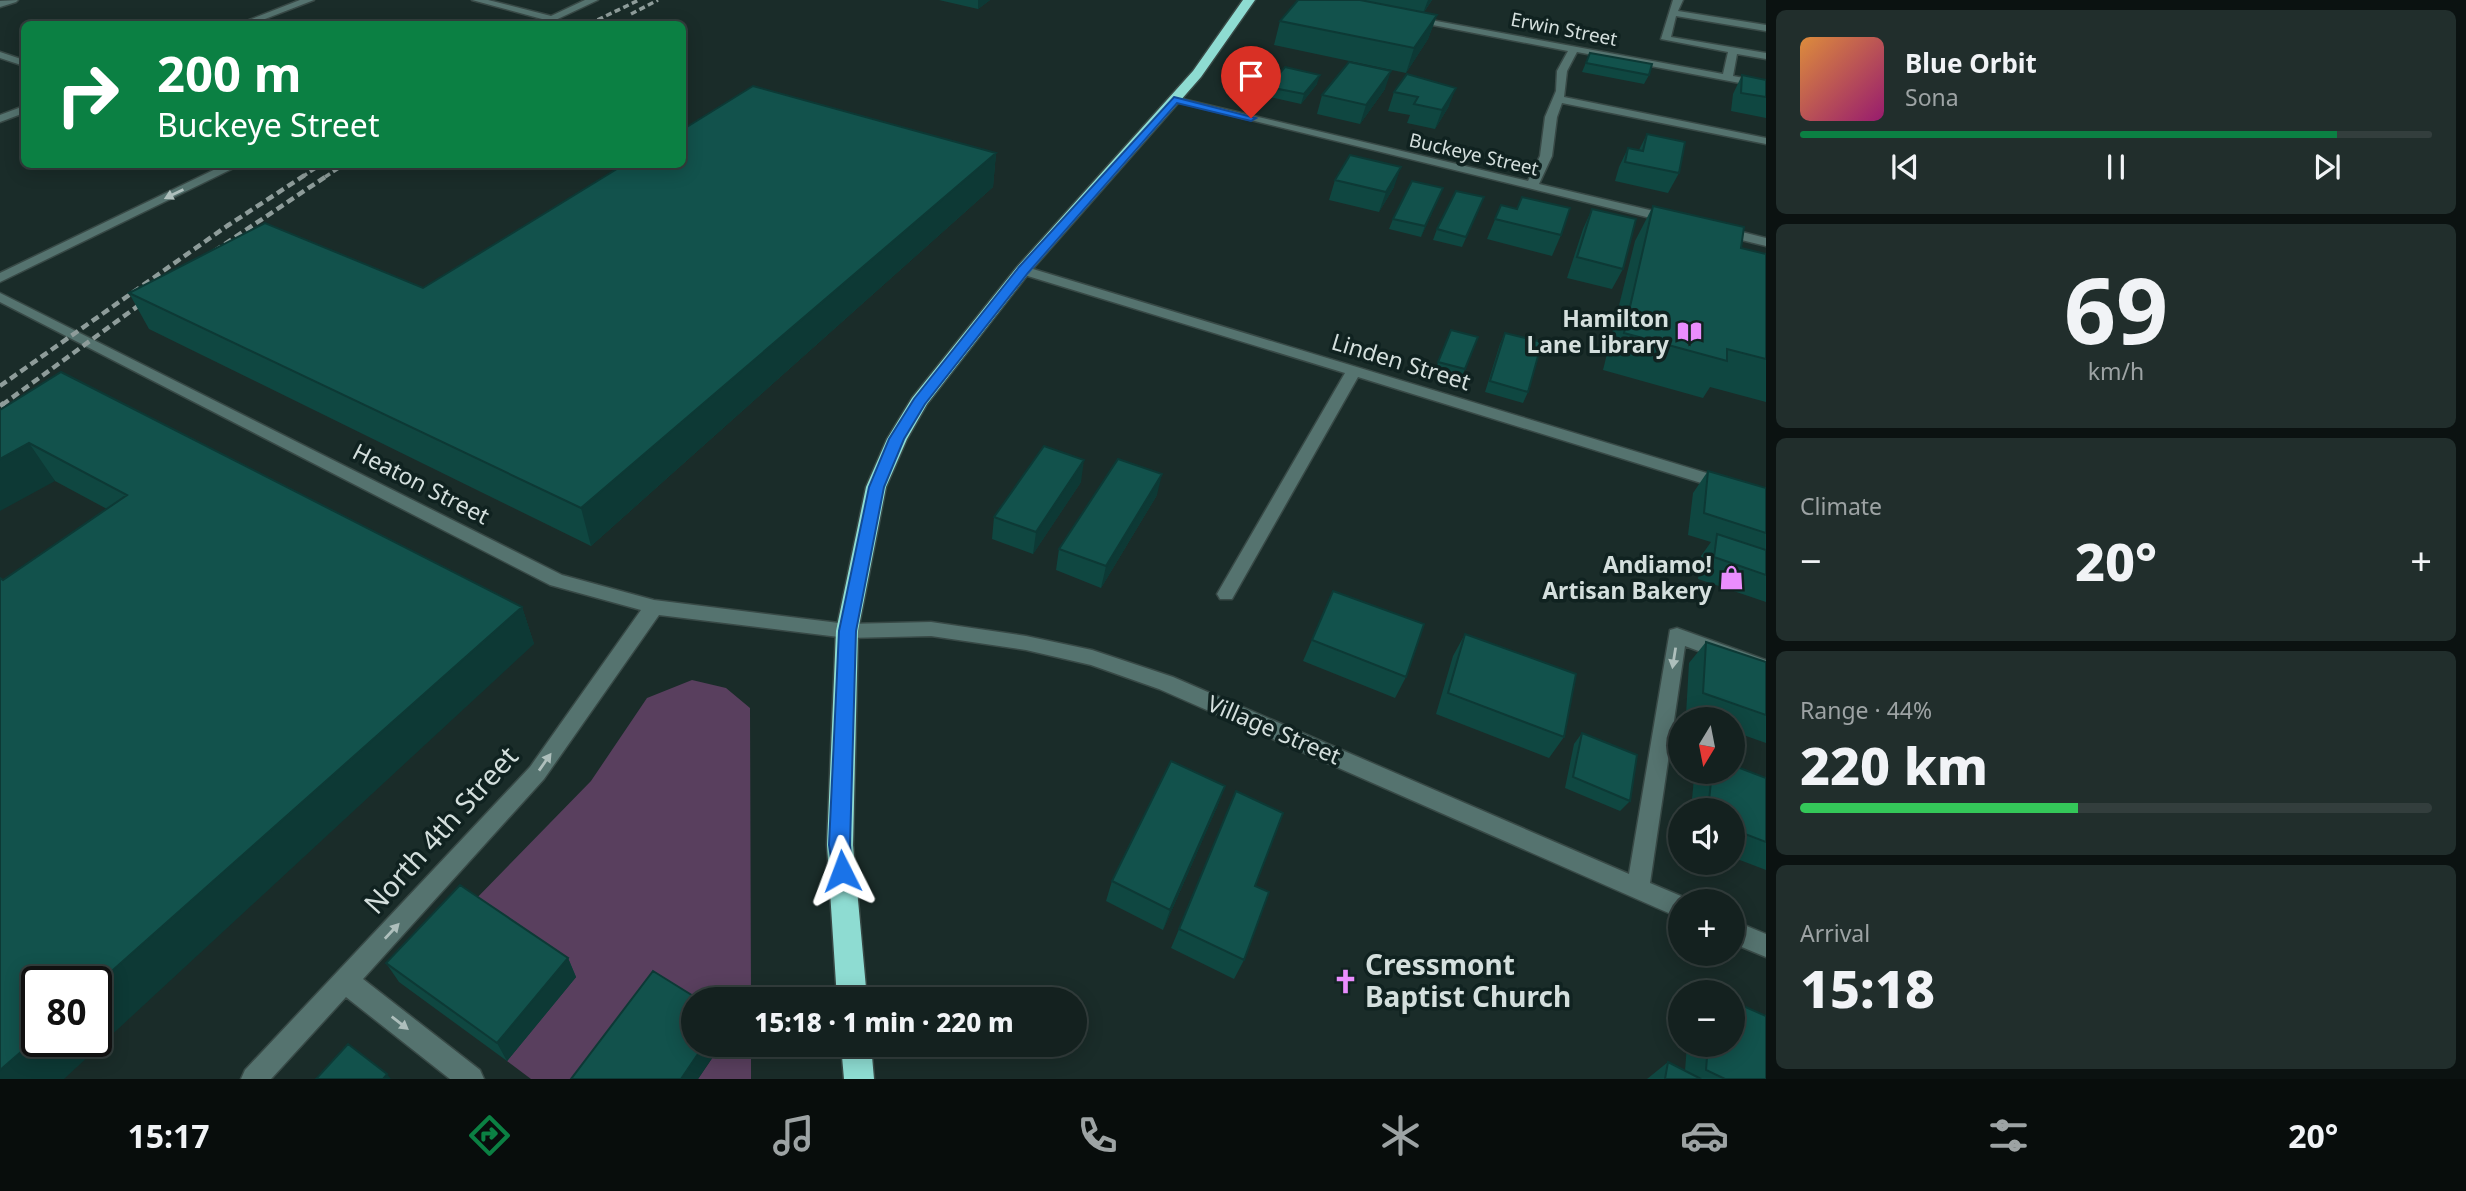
<!DOCTYPE html>
<html lang="en">
<head>
<meta charset="utf-8">
<style>
	body { margin:0; font-family:"Noto Sans",sans-serif; background:#212e2c; color:#f1f3f6; height:100vh; display:flex; flex-direction:column; font-size:26px; white-space:nowrap }
	* { box-sizing:border-box; margin:0 }
	p { font-size:23px; color:#9da3a4 }
	.icon { flex:none; width:38px; height:38px; fill:none; stroke:currentColor; stroke-width:2; stroke-linecap:round; stroke-linejoin:round }
	.map { position:relative; flex:1; overflow:hidden }
	.drawer { display:flex; flex-direction:column; gap:10px; padding:10px; background:#0b1211; width:700px }
	.drawer>* { flex:none }
	.hud { position:absolute; left:21px; top:21px; width:665px; height:147px; border-radius:10px; box-shadow:0 4px 18px #0003,0 0 0 2px #333e3d; background:#0b8043; color:#fff; overflow:hidden }
	.needle { width:46px; rotate:190deg }
	.tools { position:absolute; left:1668px; top:707px; display:grid; gap:14px }
	.tools a { display:grid; place-items:center; width:77px; height:77px; border-radius:50%; background:#14211f; box-shadow:0 4px 18px #0003,0 0 0 2px #333e3d; font-size:35px }
	.speed { position:absolute; left:21px; top:966px; display:flex; gap:14px; font-size:35px; font-weight:700; text-align:center }
	.speed>* { display:grid; place-content:center; width:91px; height:91px; border-radius:50%; background:#14211f; box-shadow:0 4px 18px #0003,0 0 0 2px #333e3d; line-height:1 }
	.speed .limit { border:4px solid #111; border-radius:10px; background:#fff; color:#111 }
	.pin { position:absolute; display:grid; place-items:center; width:60px; height:60px; color:#fff; margin:-72px -30px; border-radius:50% 50% 50% 0; rotate:-45deg; box-shadow:0 0 7px #0007 }
	.pin .icon { rotate:45deg }
	.me { position:absolute; width:77px; margin:-38px; rotate:357deg; stroke-linejoin:round; filter:drop-shadow(0 0 5px #0008) }
	.turn { display:flex; align-items:center; gap:24px; height:147px; padding:0 21px; font-size:32px }
	.turn .icon { width:91px; height:91px; stroke-width:2.5 }
	.turn b { display:block; font-size:49px; line-height:60px }
	.big { font-size:52px; font-weight:800; line-height:1.1 }
	.drawer .tile { flex:1; display:flex; flex-direction:column; justify-content:center; gap:10px; min-width:0; padding:0 24px; border-radius:10px; background:#212e2c }
	.drawer .dial { align-items:center; gap:0 }
	.dial b { font-size:91px; line-height:1 }
	.song { display:flex; align-items:center; gap:21px }
	.cover { width:84px; height:84px; border-radius:10px; background:linear-gradient(135deg,hsl(30 70% 55%),hsl(320 70% 35%)) }
	.played { height:7px; border-radius:4px; background:linear-gradient(90deg,#0b8043 85%,#333e3d 85%) }
	.keys { display:flex; justify-content:space-around; direction:ltr }
	.heat { display:flex; justify-content:space-between; align-items:center; font-size:38px; direction:ltr }
	.charge { height:10px; border-radius:5px; background:linear-gradient(90deg,#34c759 44%,#333e3d 0) }
	.trip { position:absolute; left:681px; top:987px; width:406px; height:70px; border-radius:35px; background:#14211f; box-shadow:0 4px 18px #0003,0 0 0 2px #333e3d; font-weight:800; line-height:70px; text-align:center }
	.tab-bar { display:flex; height:112px; justify-content:space-around; align-items:center; background:#080d0c; color:#9da3a4 }
	.tab-bar .icon { width:49px; height:49px }
	.tab-bar .current { color:#0b8043 }
	.tab-bar b { font-size:32px; color:#f1f3f6 }
	main { display:flex; flex:1; min-height:0 }
	.map>svg:first-child { display:block }
	.green { fill:#593f5e }
	.lines { fill:none; stroke-linecap:round; stroke-linejoin:round }
	.minor-casing { stroke:#384946; stroke-width:3 }
	.highway-casing { stroke:#384946; stroke-width:3 }
	.minor { fill:#55736f; fill-rule:evenodd }
	.highway { fill:#8edcd2; fill-rule:evenodd }
	.rail-far2 { stroke:#8e9c9a; stroke-width:3.5; stroke-dasharray:6 3.5; stroke-linecap:butt }
	.rail-far1 { stroke:#8e9c9a; stroke-width:4.5; stroke-dasharray:8 4.5; stroke-linecap:butt }
	.rail { stroke:#8e9c9a; stroke-width:5; stroke-dasharray:10 5; stroke-linecap:butt }
	.wall { fill:#0f4741 }
	.shaded-wall { fill:#0d3935 }
	.building { fill:#12524c; stroke:#0d3935; stroke-width:2 }
	.oneway { fill:#aebfbc }
	.route { fill:#1a73e8; stroke:#114b97; stroke-width:2 }
	.labels { text-anchor:middle; stroke-width:7; stroke-linejoin:round; paint-order:stroke }
	.far-street-label { font-size:19px; fill:#d4dfdd; stroke:#102220 }
	.poi-label { font-size:23px; font-weight:bold; fill:#d4dfdd; stroke:#102220; text-anchor:end }
	.street-label { font-size:23px; fill:#d4dfdd; stroke:#102220 }
	.near-street-label { font-size:28px; fill:#d4dfdd; stroke:#102220 }
	.near-poi-label { font-size:28px; font-weight:bold; fill:#d4dfdd; stroke:#102220; text-anchor:start }
</style>
</head>
<body>
<main>
<div class="map">
<svg width="1766" height="1079" viewBox="0 0 1766 1079">
	<rect width="100%" height="100%" fill="#1a2c29"/>
	<path class="green" d="M 692,680 L 726,688 L 750,708 L 751,999 L 693,999 L 593,1079 L 531,1079 L 507,1061 L 576,977 L 470,905 L 591,781 L 647,698 Z
		M 721,1045 L 751,1045 L 751,1079 L 698,1079 Z"/>
	<g class="lines">
		<defs>
			<path id="minor" d="M 18,0 L 16,2 L 0,7 L 0,1 Z
				M 300,0 L 314,0 L 252,24 L 239,24 Z
				M 472,0 L 488,0 L 551,16 L 585,0 L 598,0 L 547,24 L 538,24 L 542,19 Z
				M 1673,0 L 1683,0 L 1678,11 L 1766,25 L 1766,31 L 1676,16 L 1671,37 L 1766,53 L 1766,59 L 1737,54 L 1733,76 L 1766,82 L 1766,88 L 1577,52 L 1567,71 L 1564,97 L 1766,138 L 1766,144 L 1562,103 L 1557,117 L 1552,156 L 1539,184 L 1675,216 L 1675,222 L 1671,223 L 1169,100 L 1174,97 L 1528,181 L 1540,156 L 1545,117 L 1556,91 L 1557,71 L 1568,51 L 1412,21 L 1407,18 L 1409,16 L 1723,74 L 1728,52 L 1661,39 Z
				M 0,52 L 24,60 L 24,66 L 0,58 Z
				M 24,106 L 24,113 L 0,122 L 0,115 Z
				M 226,164 L 242,164 L 0,282 L 0,273 Z
				M 1722,227 L 1766,238 L 1766,246 L 1717,234 L 1716,231 Z
				M 1023,266 L 1766,491 L 1766,503 L 1358,377 L 1232,599 L 1220,599 L 1217,594 L 1345,373 L 1018,273 L 1018,267 Z
				M 0,293 L 562,575 L 654,600 L 847,624 L 931,622 L 1026,636 L 1092,650 L 1173,677 L 1629,874 L 1670,630 L 1677,628 L 1766,660 L 1766,676 L 1685,646 L 1650,883 L 1688,899 L 1680,901 L 1680,918 L 1159,689 L 1091,665 L 1026,650 L 931,636 L 847,638 L 659,615 L 544,779 L 363,979 L 480,1070 L 484,1079 L 450,1079 L 346,997 L 271,1079 L 241,1079 L 245,1070 L 530,767 L 641,610 L 550,585 L 0,302 Z
				M 1732,920 L 1766,934 L 1766,957 L 1732,943 Z"/>
			<path id="highway" d="M 1243,0 L 1255,0 L 1201,77 L 1029,273 L 927,404 L 907,439 L 886,487 L 858,631 L 853,845 L 867,999 L 837,999 L 827,845 L 836,631 L 866,487 L 887,439 L 912,398 L 1017,267 L 1193,71 Z
				M 841,1045 L 871,1045 L 874,1079 L 844,1079 Z"/>
		</defs>
		<use href="#minor" class="minor-casing"/>
		<use href="#highway" class="highway-casing"/>
		<use href="#minor" class="minor"/>
		<use href="#highway" class="highway"/>
		<path class="rail-far2" d="M 631,14 L 658,0
			M 589,24 L 639,0
			M 302,177 L 322,164
			M 325,177 L 345,164"/>
		<path class="rail-far1" d="M 204,258 L 328,175
			M 0,386 L 227,226 L 305,175
			M 2,405 L 153,295"/>
		<path class="rail" d="M 0,406 L 4,403"/>
	</g>
	<path class="wall" d="M 939,0 L 990,0 L 978,9 Z
		M 1298,0 L 1432,0 L 1424,12 L 1437,15 L 1428,39 L 1406,73 L 1274,45 L 1280,21 Z
		M 1590,53 L 1649,75 L 1644,84 L 1582,72 Z
		M 1407,74 L 1449,106 L 1435,129 L 1407,123 L 1410,115 L 1388,111 L 1394,92 Z
		M 1742,75 L 1766,80 L 1766,118 L 1731,111 L 1733,94 Z
		M 1317,84 L 1301,104 L 1266,96 L 1268,87 Z
		M 1385,89 L 1360,124 L 1317,114 L 1322,95 Z
		M 1647,134 L 1679,173 L 1668,193 L 1615,181 L 1619,167 L 1628,148 L 1639,150 Z
		M 996,153 L 993,187 L 591,546 L 149,329 L 129,293 L 423,288 Z
		M 1335,180 L 1394,187 L 1379,212 L 1329,200 Z
		M 1443,188 L 1421,237 L 1389,229 L 1393,219 Z
		M 1484,197 L 1462,247 L 1433,240 L 1437,229 Z
		M 1522,197 L 1561,235 L 1552,256 L 1487,239 L 1501,205 L 1517,209 Z
		M 1653,206 L 1741,248 L 1766,254 L 1766,402 L 1710,387 L 1703,398 L 1603,370 L 1635,241 Z
		M 1592,209 L 1623,269 L 1612,289 L 1567,278 L 1583,229 Z
		M 1451,330 L 1465,369 L 1460,381 L 1434,373 Z
		M 1505,333 L 1528,392 L 1523,403 L 1485,392 L 1500,344 Z
		M 0,410 L 522,607 L 534,644 L 3,580 L 107,509 L 55,481 Z
		M 1708,471 L 1766,488 L 1766,602 L 1698,579 L 1701,556 L 1711,542 L 1688,535 L 1693,493 Z
		M 1081,482 L 1033,554 L 992,539 L 994,517 Z
		M 1157,495 L 1101,588 L 1056,570 L 1059,549 Z
		M 1333,591 L 1406,677 L 1395,698 L 1303,661 Z
		M 1465,634 L 1564,737 L 1549,758 L 1436,714 L 1453,656 Z
		M 1706,642 L 1766,662 L 1766,743 L 1732,731 L 1732,719 L 1699,719 L 1686,715 L 1689,663 Z
		M 1582,733 L 1630,801 L 1620,811 L 1565,788 L 1574,744 Z
		M 1700,772 L 1732,772 L 1766,778 L 1766,870 L 1732,857 L 1732,810 L 1691,810 L 1694,778 Z
		M 1225,786 L 1217,807 L 1163,930 L 1106,901 L 1112,881 Z
		M 1255,886 L 1244,960 L 1234,979 L 1171,948 L 1179,929 Z
		M 568,958 L 576,977 L 507,1061 L 399,982 L 386,963 Z
		M 1687,1045 L 1732,1045 L 1766,1079 L 1647,1079 L 1668,1062 L 1685,1071 Z"/>
	<path class="shaded-wall" d="M 978,0 L 990,0 L 978,9 Z
		M 1428,0 L 1432,0 L 1423,13 Z
		M 1437,15 L 1428,39 L 1406,73 L 1414,48 Z
		M 1391,71 L 1385,89 L 1360,124 L 1366,105 Z
		M 1320,75 L 1317,84 L 1301,104 L 1304,94 Z
		M 1456,88 L 1449,106 L 1435,129 L 1442,110 Z
		M 996,153 L 993,187 L 591,546 L 581,508 Z
		M 1401,167 L 1394,187 L 1379,212 L 1386,192 Z
		M 1443,188 L 1439,198 L 1421,237 L 1425,226 Z
		M 29,443 L 55,481 L 0,511 L 0,459 Z
		M 1084,460 L 1081,482 L 1033,554 L 1036,532 Z
		M 1162,474 L 1157,495 L 1101,588 L 1106,566 Z
		M 522,607 L 534,644 L 64,1079 L 0,1079 L 0,1070 L 37,1038 L 37,1041 L 96,1041 L 96,985 Z
		M 1225,786 L 1217,807 L 1163,930 L 1170,910 Z
		M 568,958 L 576,977 L 507,1061 L 497,1043 Z
		M 704,1045 L 721,1045 L 698,1079 L 681,1079 Z
		M 387,1074 L 391,1079 L 383,1079 Z"/>
	<path class="building" d="M 1298,0 L 1360,0 L 1437,15 L 1414,48 L 1280,21 Z
		M 1590,53 L 1652,64 L 1649,75 L 1586,63 Z
		M 1349,62 L 1391,71 L 1366,105 L 1322,95 Z
		M 1285,67 L 1320,75 L 1304,94 L 1268,87 Z
		M 1407,74 L 1456,88 L 1442,110 L 1414,104 L 1418,97 L 1394,92 Z
		M 1742,75 L 1766,80 L 1766,97 L 1741,93 Z
		M 753,86 L 996,153 L 581,508 L 129,293 L 265,223 L 423,288 L 625,164 L 682,164 L 682,130 Z
		M 1647,134 L 1685,142 L 1679,173 L 1625,162 L 1628,148 L 1643,151 Z
		M 1350,155 L 1401,167 L 1386,192 L 1335,180 Z
		M 1412,181 L 1443,188 L 1425,226 L 1393,219 Z
		M 1456,191 L 1484,197 L 1466,237 L 1437,229 Z
		M 1522,197 L 1570,208 L 1561,235 L 1495,219 L 1501,205 L 1517,209 Z
		M 1653,206 L 1744,227 L 1741,248 L 1766,254 L 1766,359 L 1727,349 L 1727,361 L 1624,333 Z
		M 1592,209 L 1636,219 L 1623,269 L 1577,257 Z
		M 1451,330 L 1478,337 L 1465,369 L 1438,362 Z
		M 1505,333 L 1542,342 L 1528,392 L 1490,381 Z
		M 61,372 L 522,607 L 96,985 L 96,982 L 37,982 L 37,1038 L 0,1070 L 0,578 L 3,580 L 127,495 L 29,443 L 0,459 L 0,410 Z
		M 1044,446 L 1084,460 L 1036,532 L 994,517 Z
		M 1118,459 L 1162,474 L 1106,566 L 1059,549 Z
		M 1708,471 L 1766,488 L 1766,533 L 1704,513 Z
		M 1717,534 L 1766,550 L 1766,575 L 1714,557 Z
		M 1333,591 L 1424,624 L 1406,677 L 1312,640 Z
		M 1465,634 L 1576,674 L 1564,737 L 1448,693 Z
		M 1706,642 L 1766,662 L 1766,715 L 1703,693 Z
		M 1582,733 L 1637,755 L 1630,801 L 1573,777 Z
		M 1171,761 L 1225,786 L 1170,910 L 1112,881 Z
		M 1732,765 L 1766,778 L 1766,842 L 1732,829 L 1732,810 L 1708,810 L 1712,772 L 1732,772 Z
		M 1236,791 L 1283,813 L 1255,886 L 1269,892 L 1244,960 L 1179,929 Z
		M 460,885 L 568,958 L 497,1043 L 386,963 Z
		M 653,971 L 698,999 L 693,999 L 693,1045 L 704,1045 L 681,1079 L 571,1079 Z
		M 1732,1001 L 1766,1016 L 1766,1079 L 1725,1079 L 1706,1070 L 1708,1045 L 1732,1045 Z
		M 348,1044 L 387,1074 L 383,1079 L 316,1079 Z
		M 1668,1062 L 1701,1079 L 1665,1079 Z"/>
	<defs><path id="oneway-solid" d="M-6-.8H1V-3.2L6.5 0L1 3.2V.8H-6Z" transform="scale(1.75)"/></defs>
	<g class="oneway">
		<use href="#oneway-solid" transform="translate(174 194) rotate(154)"/>
		<use href="#oneway-solid" transform="translate(1674 658) rotate(99)"/>
		<use href="#oneway-solid" transform="translate(545 762) rotate(-55)"/>
		<use href="#oneway-solid" transform="translate(392 931) rotate(-47)"/>
		<use href="#oneway-solid" transform="translate(400 1023) rotate(38)"/>
	</g>
	<path class="route" d="M 1174,97 L 1256,118 L 1251,121 L 1177,103 L 1028,273 L 925,404 L 904,439 L 884,487 L 856,631 L 850,845 L 852,871 L 849,877 L 842,880 L 834,877 L 829,845 L 839,631 L 869,487 L 889,439 L 914,399 L 1019,267 Z"/>
	<defs>
		<symbol id="library-bare" viewBox="-9 -9 18 18"><path d="M-6-4Q-3-5.5-.7-3.5V5Q-3 3-6 4ZM6-4Q3-5.5 .7-3.5V5Q3 3 6 4Z" fill="#ea8dfd" stroke="#102220" stroke-width="2.5" paint-order="stroke"/></symbol>
		<symbol id="shop-bare" viewBox="-9 -9 18 18"><path d="M-5-2.5h2.3a2.7 3.5 0 0 1 5.4 0H5L5.5 6h-11ZM-1.5-2.5h3a1.5 2.3 0 0 0-3 0Z" fill="#ea8dfd" stroke="#102220" stroke-width="2.5" paint-order="stroke"/></symbol>
		<symbol id="church-bare" viewBox="-9 -9 18 18"><path d="M-1.2-6h2.4v3.5h3.3v2.4h-3.3V6h-2.4V-.1h-3.3v-2.4h3.3Z" fill="#ea8dfd" stroke="#102220" stroke-width="2.5" paint-order="stroke"/></symbol>
	</defs>
	<g fill-rule="evenodd">
		<use href="#library-bare" x="1672" y="314" width="35" height="35"/>
		<use href="#shop-bare" x="1714" y="560" width="35" height="35"/>
		<use href="#church-bare" x="1328" y="964" width="35" height="35"/>
	</g>
	<g class="labels">
		<g class="far-street-label">
			<text transform="translate(1564 29) rotate(11)" y="7">Erwin Street</text>
			<text transform="translate(1474 154) rotate(13)" y="7">Buckeye Street</text>
		</g>
		<g class="poi-label">
			<text x="1669" y="327">Hamilton<tspan x="1669" dy="26">Lane Library</tspan></text>
			<text x="1712" y="573">Andiamo!<tspan x="1712" dy="26">Artisan Bakery</tspan></text>
		</g>
		<g class="street-label">
			<text transform="translate(1401 362) rotate(17)" y="8">Linden Street</text>
			<text transform="translate(421 484) rotate(27)" y="8">Heaton Street</text>
			<text transform="translate(1274 730) rotate(23)" y="8">Village Street</text>
		</g>
		<g class="near-street-label">
			<text transform="translate(441 830) rotate(-48)" y="10">North 4th Street</text>
		</g>
		<g class="near-poi-label">
			<text x="1365" y="975">Cressmont<tspan x="1365" dy="32">Baptist Church</tspan></text>
		</g>
	</g>
</svg>
<div class="tools">
<a><svg class="needle" viewBox="-14 -14 28 28"><path d="M0-13l5 13h-10z" fill="#e53935"/><path d="M0 13l5-13h-10z" fill="#9da3a4"/></svg></a>
<a><svg class="icon" aria-label="sound" viewBox="0 0 24 24"><path d="M4 9h4l5-4v14l-5-4H4zM17 9q2 3 0 6"/></svg></a>
<a>+</a>
<a>−</a>
</div>
<div class="speed"><div class="limit">80</div></div>
<div class="pin" style="left:1251px;top:118px;background:#d93025"><svg class="icon" aria-label="arrive" viewBox="0 0 24 24"><path d="M6 21V4h12l-3 4 3 4H6"/></svg></div>
<svg class="me" style="left:842px;top:871px" viewBox="-20 -20 40 40"><path d="M0-17L14 15 0 8-14 15z" fill="#1a73e8" stroke="#fff" stroke-width="4"/></svg>
<div class="trip">15:18 · 1 min · 220 m</div>
<div class="hud">
<div class="turn"><svg class="icon" aria-label="right" viewBox="0 0 24 24"><path d="M7 20v-9h11M14 6l5 5-5 5"/></svg><div><b>200 m</b>Buckeye Street</div></div>
</div>
</div>
<section class="drawer">
<div class="tile">
<div class="song"><i class="cover"></i><div><b>Blue Orbit</b><p>Sona</p></div></div>
<div class="played"></div>
<div class="keys"><svg class="icon" aria-label="previous" viewBox="0 0 24 24"><path d="M18 5L8 12l10 7zM5 5v14"/></svg><svg class="icon" aria-label="pause" viewBox="0 0 24 24"><path d="M8 5v14M16 5v14"/></svg><svg class="icon" aria-label="next" viewBox="0 0 24 24"><path d="M6 5l10 7-10 7zM19 5v14"/></svg></div>
</div>
<div class="tile dial"><b>69</b><p>km/h</p></div>
<div class="tile"><p>Climate</p>
<div class="heat"><a>−</a><b class="big">20°</b><a>+</a></div>
</div>
<div class="tile"><p>Range · 44%</p><b class="big">220 km</b><div class="charge"></div></div>
<div class="tile"><p>Arrival</p><b class="big">15:18</b></div>
</section>
</main>
<nav class="tab-bar">
<b>15:17</b>
<svg class="icon current" aria-label="directions" viewBox="0 0 24 24"><path d="M12 3l9 9-9 9-9-9zM9 14v-3h6M13 9l2 2-2 2"/></svg>
<svg class="icon" aria-label="music" viewBox="0 0 24 24"><path d="M9 18V5l10-2v13"/><circle cx="6" cy="18" r="3"/><circle cx="16" cy="16" r="3"/></svg>
<svg class="icon" aria-label="phone" viewBox="0 0 24 24"><path d="M5 4h4l2 5-3 2q2 4 5 5l2-3 5 2v4C11 20 4 13 5 4z"/></svg>
<svg class="icon" aria-label="climate" viewBox="0 0 24 24"><path d="M12 3v18M4 7l16 10M4 17L20 7"/></svg>
<svg class="icon" aria-label="car" viewBox="0 0 24 24"><path d="M5 17H2v-5l4-1 3-4h7l3 4 3 1v5h-3M9 17h6M6 11h13"/><circle cx="7" cy="17" r="2"/><circle cx="17" cy="17" r="2"/></svg>
<svg class="icon" aria-label="filters" viewBox="0 0 24 24"><path d="M4 7h16M4 17h16"/><circle cx="9" cy="7" r="2"/><circle cx="15" cy="17" r="2"/></svg>
<b>20°</b>
</nav>
</body>
</html>
